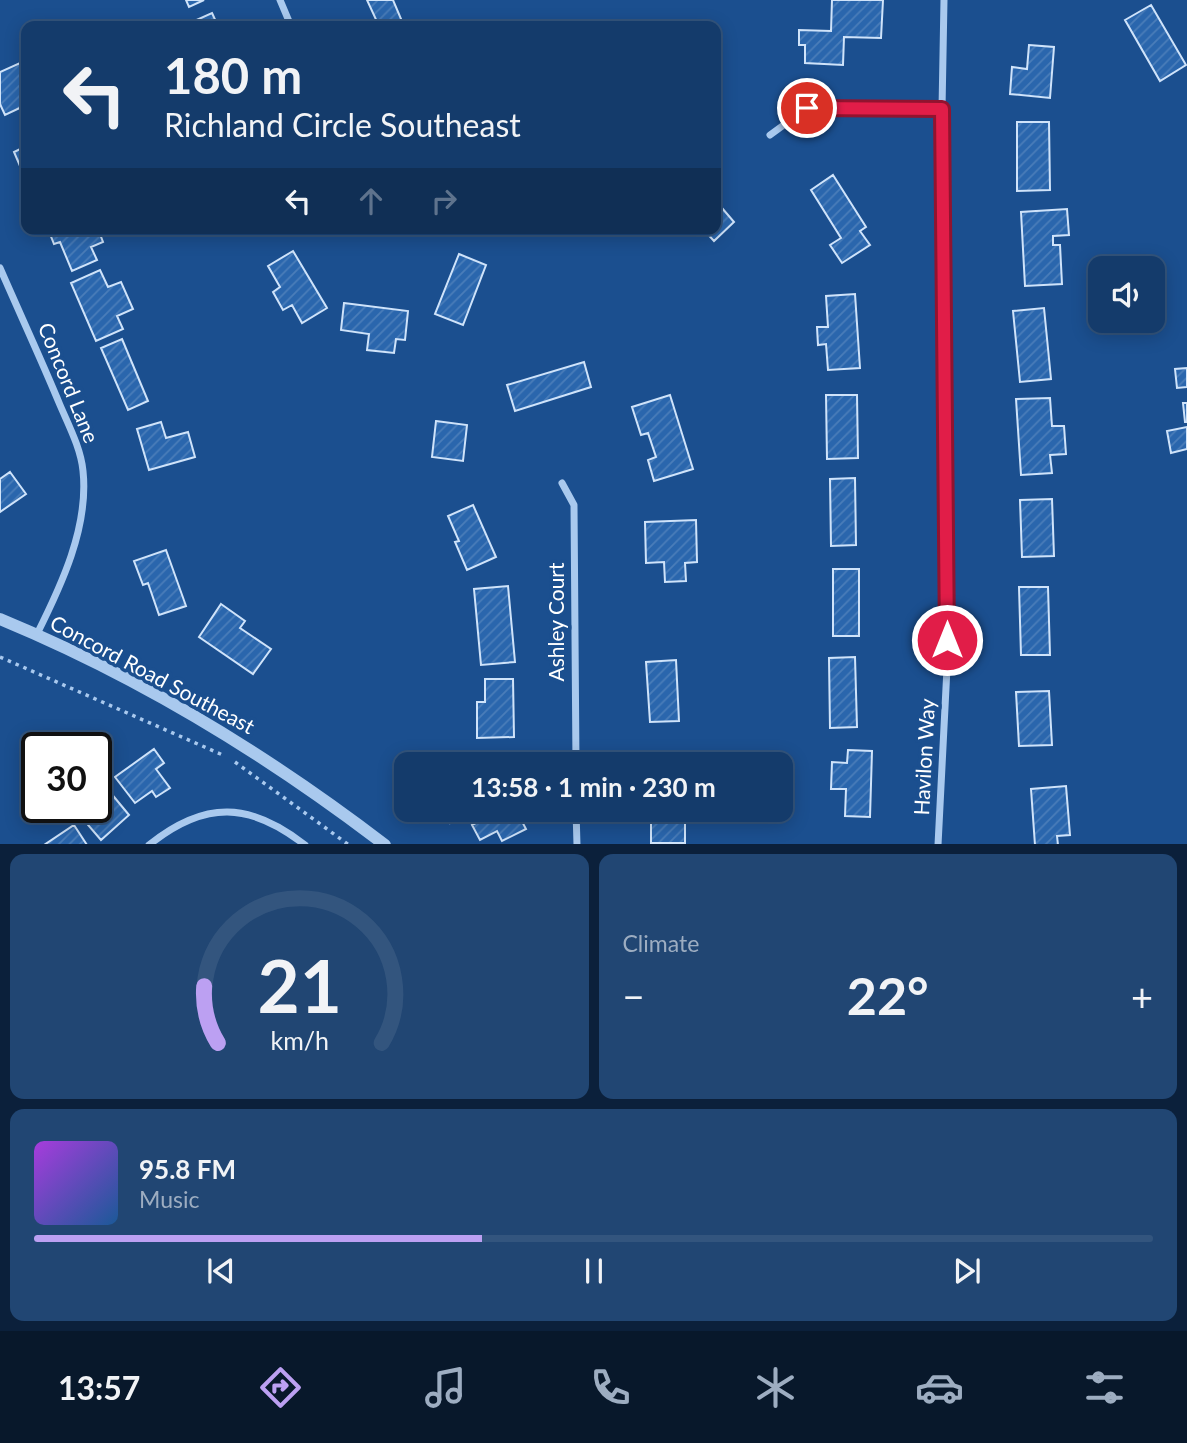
<!DOCTYPE html>
<html lang="en">
<head>
<meta charset="utf-8">
<style>
	body { margin:0; font-family:Lato,sans-serif; background:#214673; color:#f1f3f6; height:100vh; display:flex; flex-direction:column; font-size:26px; white-space:nowrap }
	* { box-sizing:border-box; margin:0 }
	p { font-size:23px; color:#9dadc1 }
	.icon { flex:none; width:38px; height:38px; fill:none; stroke:currentColor; stroke-width:2; stroke-linecap:round; stroke-linejoin:round }
	.map { position:relative; height:844px; overflow:hidden }
	.side { display:flex; flex-direction:column; gap:10px; padding:10px; background:#0b203b; flex:1 }
	.side>* { flex:none }
	.top-card { position:absolute; left:21px; top:21px; width:700px; height:214px; border-radius:14px; box-shadow:0 4px 18px #0003,0 0 0 2px #33557e; background:#143b6b; color:#f1f3f6; overflow:hidden }
	.controls { position:absolute; left:1088px; top:256px; display:grid; gap:14px }
	.controls a { display:grid; place-items:center; width:77px; height:77px; border-radius:14px; background:#143b6b; box-shadow:0 4px 18px #0003,0 0 0 2px #33557e; font-size:35px }
	.speed { position:absolute; left:21px; top:732px; display:flex; gap:14px; font-size:35px; font-weight:700; text-align:center }
	.speed>* { display:grid; place-content:center; width:91px; height:91px; border-radius:50%; background:#143b6b; box-shadow:0 4px 18px #0003,0 0 0 2px #33557e; line-height:1 }
	.speed .limit { border:4px solid #111; border-radius:10px; background:#fff; color:#111 }
	.pin { position:absolute; display:grid; place-items:center; width:60px; height:60px; color:#fff; margin:-30px; border:4px solid #fff; border-radius:50%; box-shadow:0 2px 7px #0007 }
	.me { position:absolute; width:77px; margin:-38px; rotate:0deg; stroke-linejoin:round; filter:drop-shadow(0 0 5px #0008) }
	.turn { display:flex; align-items:center; gap:24px; height:147px; padding:0 28px; font-size:32px }
	.turn .icon { width:91px; height:91px; stroke-width:2.5 }
	.turn b { display:block; font-size:49px; line-height:60px }
	.lanes { display:flex; align-items:center; height:66px; padding:0 28px; background:#0003; justify-content:center; gap:35px; direction:ltr }
	.lanes .off { opacity:.35 }
	.big { font-size:52px; font-weight:700; line-height:1.1 }
	.side .tile { flex:1; display:flex; flex-direction:column; justify-content:center; gap:10px; min-width:0; padding:0 24px; border-radius:14px; background:#214673 }
	.side .dial { align-items:center; gap:0 }
	.dial svg { height:182px; overflow:visible; fill:none; stroke:#33557e; stroke-width:7; stroke-linecap:round; text-anchor:middle }
	.dial text { fill:#f1f3f6; stroke:none }
	.song { display:flex; align-items:center; gap:21px }
	.cover { width:84px; height:84px; border-radius:10px; background:linear-gradient(135deg,hsl(280 70% 55%),hsl(210 70% 35%)) }
	.played { height:7px; border-radius:4px; background:linear-gradient(90deg,#bca0f2 40%,#33557e 40%) }
	.keys { display:flex; justify-content:space-around; direction:ltr }
	.heat { display:flex; justify-content:space-between; align-items:center; font-size:38px; direction:ltr }
	.side .tiles { flex:1; display:grid; gap:10px; grid-template-columns:1fr 1fr }
	.tile:last-child { grid-column:span 2 }
	.trip { position:absolute; left:394px; top:752px; width:399px; height:70px; border-radius:14px; background:#143b6b; box-shadow:0 4px 18px #0003,0 0 0 2px #33557e; font-weight:700; line-height:70px; text-align:center }
	.tabs { display:flex; height:112px; justify-content:space-around; align-items:center; background:#08182b; color:#9dadc1 }
	.tabs .icon { width:49px; height:49px }
	.tabs .current { color:#bca0f2 }
	.tabs b { font-size:32px; color:#f1f3f6 }
	.map>svg:first-child { display:block }
	.building { fill:url(#building-hatch); stroke:#cfe3fa; stroke-width:2 }
	.lines { fill:none; stroke-linecap:round; stroke-linejoin:round }
	.path { stroke:#a9c9ee; stroke-width:3.5; stroke-dasharray:3.5 5; stroke-linecap:butt }
	.minor { stroke:#a9c9ee; stroke-width:7 }
	.tertiary { stroke:#a9c9ee; stroke-width:12 }
	.route-casing { stroke:#92132f; stroke-width:18 }
	.route { stroke:#e11d48; stroke-width:12 }
	.labels { text-anchor:middle; stroke-width:7; stroke-linejoin:round; paint-order:stroke }
	.street-label { font-size:21px; fill:#fff; stroke:#1b4f8f }
</style>
</head>
<body>
<div class="map">
<svg width="1187" height="845" viewBox="0 0 1187 845">
	<defs>
		<pattern id="building-hatch" width="6" height="6" patternUnits="userSpaceOnUse" patternTransform="scale(1.75)"><rect width="6" height="6" fill="#2a66ad"/><path d="M-1 1l2-2M0 6l6-6M5 7l2-2" fill="none" stroke="#4a7db9"/></pattern>
	</defs>
	<rect width="100%" height="100%" fill="#1b4f8f"/>
	<path class="building" d="M 186,0 L 204,0 L 189,7 Z
		M 367,0 L 393,0 L 404,26 L 379,26 Z
		M 832,0 L 883,0 L 881,38 L 844,37 L 843,65 L 805,63 L 805,45 L 799,45 L 799,30 L 831,31 Z
		M 1151,5 L 1186,65 L 1160,81 L 1125,20 Z
		M 212,13 L 218,26 L 186,26 L 185,25 Z
		M 1029,45 L 1054,47 L 1050,98 L 1010,94 L 1012,67 L 1027,69 Z
		M 20,63 L 26,76 L 26,105 L 5,115 L 0,104 L 0,72 Z
		M 1017,122 L 1049,122 L 1050,190 L 1017,191 Z
		M 26,146 L 26,180 L 14,152 Z
		M 833,175 L 866,227 L 860,231 L 870,245 L 842,263 L 830,245 L 841,238 L 811,190 Z
		M 716,201 L 734,222 L 714,241 L 703,229 L 716,229 Z
		M 1067,209 L 1069,235 L 1053,236 L 1053,245 L 1060,245 L 1062,284 L 1025,286 L 1021,212 Z
		M 48,229 L 98,229 L 103,242 L 91,247 L 97,260 L 72,271 L 60,242 L 54,244 Z
		M 293,251 L 327,308 L 302,323 L 292,305 L 283,310 L 273,292 L 280,287 L 268,266 Z
		M 459,254 L 486,265 L 463,325 L 435,314 Z
		M 100,270 L 108,287 L 121,282 L 133,309 L 117,316 L 123,329 L 96,341 L 71,283 Z
		M 855,294 L 860,368 L 828,370 L 826,344 L 818,345 L 817,327 L 828,327 L 826,296 Z
		M 344,303 L 408,311 L 405,340 L 396,339 L 394,353 L 367,350 L 369,334 L 341,330 Z
		M 1044,308 L 1051,379 L 1020,382 L 1013,311 Z
		M 122,339 L 148,401 L 128,410 L 101,348 Z
		M 584,362 L 591,387 L 515,411 L 507,385 Z
		M 1187,368 L 1187,387 L 1177,388 L 1175,369 Z
		M 670,395 L 693,469 L 654,481 L 648,460 L 656,457 L 648,433 L 641,435 L 632,407 Z
		M 826,395 L 857,395 L 858,458 L 827,459 Z
		M 1050,398 L 1052,426 L 1064,426 L 1066,454 L 1050,455 L 1052,473 L 1021,475 L 1016,399 Z
		M 1183,403 L 1187,403 L 1187,422 L 1185,422 Z
		M 436,421 L 467,425 L 463,461 L 432,457 Z
		M 161,422 L 166,438 L 188,432 L 195,457 L 149,470 L 137,429 Z
		M 1187,427 L 1187,449 L 1171,453 L 1167,431 Z
		M 10,472 L 26,494 L 0,512 L 0,479 Z
		M 855,478 L 856,545 L 831,546 L 830,479 Z
		M 1052,499 L 1054,556 L 1022,557 L 1020,500 Z
		M 473,505 L 496,557 L 467,570 L 455,542 L 459,541 L 448,516 Z
		M 696,520 L 697,562 L 685,563 L 686,581 L 665,582 L 664,562 L 646,563 L 645,522 Z
		M 166,550 L 186,606 L 159,615 L 148,583 L 143,585 L 134,561 Z
		M 833,569 L 859,569 L 859,636 L 833,636 Z
		M 508,586 L 515,662 L 481,665 L 474,589 Z
		M 1019,587 L 1048,587 L 1050,655 L 1021,655 Z
		M 221,604 L 245,621 L 240,628 L 271,649 L 253,674 L 199,637 Z
		M 855,657 L 857,727 L 830,728 L 829,658 Z
		M 676,660 L 679,721 L 650,722 L 646,662 Z
		M 485,679 L 513,679 L 514,737 L 477,738 L 477,702 L 485,702 Z
		M 1049,691 L 1052,745 L 1019,746 L 1016,692 Z
		M 154,749 L 164,763 L 156,769 L 170,788 L 156,797 L 152,791 L 135,803 L 115,777 Z
		M 848,750 L 872,751 L 870,817 L 845,816 L 846,789 L 831,789 L 832,762 L 847,763 Z
		M 105,786 L 129,815 L 101,840 L 82,818 L 96,807 L 96,793 Z
		M 1066,786 L 1070,835 L 1057,836 L 1058,845 L 1035,845 L 1031,789 Z
		M 442,810 L 469,810 L 450,823 Z
		M 501,810 L 516,810 L 526,829 L 502,841 L 497,831 L 480,840 L 472,825 Z
		M 651,810 L 685,810 L 685,843 L 651,843 Z
		M 74,825 L 87,845 L 44,845 Z"/>
	<g class="lines">
		<path class="path" d="M 0,657 L 225,756
			M 235,762 L 349,845"/>
		<path class="minor" d="M 280,0 L 291,26
			M 770,135 L 807,108 L 942,109
			M 384,229 L 385,233
			M 0,268 C 20,314 41,359 60,405 C 69,426 81,449 83,471 C 89,527 61,586 37,634
			M 562,483 L 574,505 L 576,765
			M 576,810 L 577,845
			M 149,845 C 205,800 250,802 305,845
			M 938,845 L 947,668 L 942,109 L 944,0"/>
		<path class="tertiary" d="M 0,619 C 138,676 266,754 385,845"/>
	</g>
	<g class="lines">
		<defs>
			<path id="route" d="M 807,108 L 942,109 L 947,640"/>
		</defs>
		<use href="#route" class="route-casing"/>
		<use href="#route" class="route"/>
	</g>
	<g class="labels">
		<g class="street-label">
			<text transform="translate(68 383) rotate(68)" y="7">Concord Lane</text>
			<text transform="translate(557 622) rotate(-90)" y="7">Ashley Court</text>
			<text transform="translate(152 675) rotate(28)" y="7">Concord Road Southeast</text>
			<text transform="translate(925 757) rotate(-87)" y="7">Havilon Way</text>
		</g>
	</g>
</svg>
<div class="controls">
<a><svg class="icon" aria-label="sound" viewBox="0 0 24 24"><path d="M4 9h4l5-4v14l-5-4H4zM17 9q2 3 0 6"/></svg></a>
</div>
<div class="speed"><div class="limit">30</div></div>
<div class="pin" style="left:807px;top:108px;background:#d93025"><svg class="icon" aria-label="arrive" viewBox="0 0 24 24"><path d="M6 21V4h12l-3 4 3 4H6"/></svg></div>
<svg class="me" style="left:947px;top:640px" viewBox="-20 -20 40 40"><circle r="17" fill="#e11d48" stroke="#fff" stroke-width="3"/><path d="M0-11L8 9 0 5-8 9z" fill="#fff"/></svg>
<div class="trip">13:58 · 1 min · 230 m</div>
<div class="top-card">
<div class="turn"><svg class="icon" aria-label="left" viewBox="0 0 24 24"><path d="M17 20v-9H6M10 6l-5 5 5 5"/></svg><div><b>180 m</b>Richland Circle Southeast</div></div>
<div class="lanes"><svg class="icon" aria-label="left" viewBox="0 0 24 24"><path d="M17 20v-9H6M10 6l-5 5 5 5"/></svg><svg class="icon off" aria-label="ahead" viewBox="0 0 24 24"><path d="M12 20V5M6 11l6-6 6 6"/></svg><svg class="icon off" aria-label="right" viewBox="0 0 24 24"><path d="M7 20v-9h11M14 6l5 5-5 5"/></svg></div>
</div>
</div>
<section class="side">
<div class="tiles">
<div class="tile dial"><svg viewBox="0 0 100 80">
<path d="M14 69A42 42 0 1 1 86 69"/>
<path d="M14 69A42 42 0 0 1 8 44" stroke="#bca0f2"/>
<text x="50" y="56" font-size="32" font-weight="700">21</text>
<text x="50" y="72" font-size="11">km/h</text>
</svg></div>
<div class="tile"><p>Climate</p>
<div class="heat"><a>−</a><b class="big">22°</b><a>+</a></div>
</div>
<div class="tile">
<div class="song"><i class="cover"></i><div><b>95.8 FM</b><p>Music</p></div></div>
<div class="played"></div>
<div class="keys"><svg class="icon" aria-label="previous" viewBox="0 0 24 24"><path d="M18 5L8 12l10 7zM5 5v14"/></svg><svg class="icon" aria-label="pause" viewBox="0 0 24 24"><path d="M8 5v14M16 5v14"/></svg><svg class="icon" aria-label="next" viewBox="0 0 24 24"><path d="M6 5l10 7-10 7zM19 5v14"/></svg></div>
</div>
</div>
</section>
<nav class="tabs">
<b>13:57</b>
<svg class="icon current" aria-label="directions" viewBox="0 0 24 24"><path d="M12 3l9 9-9 9-9-9zM9 14v-3h6M13 9l2 2-2 2"/></svg>
<svg class="icon" aria-label="music" viewBox="0 0 24 24"><path d="M9 18V5l10-2v13"/><circle cx="6" cy="18" r="3"/><circle cx="16" cy="16" r="3"/></svg>
<svg class="icon" aria-label="phone" viewBox="0 0 24 24"><path d="M5 4h4l2 5-3 2q2 4 5 5l2-3 5 2v4C11 20 4 13 5 4z"/></svg>
<svg class="icon" aria-label="climate" viewBox="0 0 24 24"><path d="M12 3v18M4 7l16 10M4 17L20 7"/></svg>
<svg class="icon" aria-label="car" viewBox="0 0 24 24"><path d="M5 17H2v-5l4-1 3-4h7l3 4 3 1v5h-3M9 17h6M6 11h13"/><circle cx="7" cy="17" r="2"/><circle cx="17" cy="17" r="2"/></svg>
<svg class="icon" aria-label="filters" viewBox="0 0 24 24"><path d="M4 7h16M4 17h16"/><circle cx="9" cy="7" r="2"/><circle cx="15" cy="17" r="2"/></svg>
</nav>
</body>
</html>
